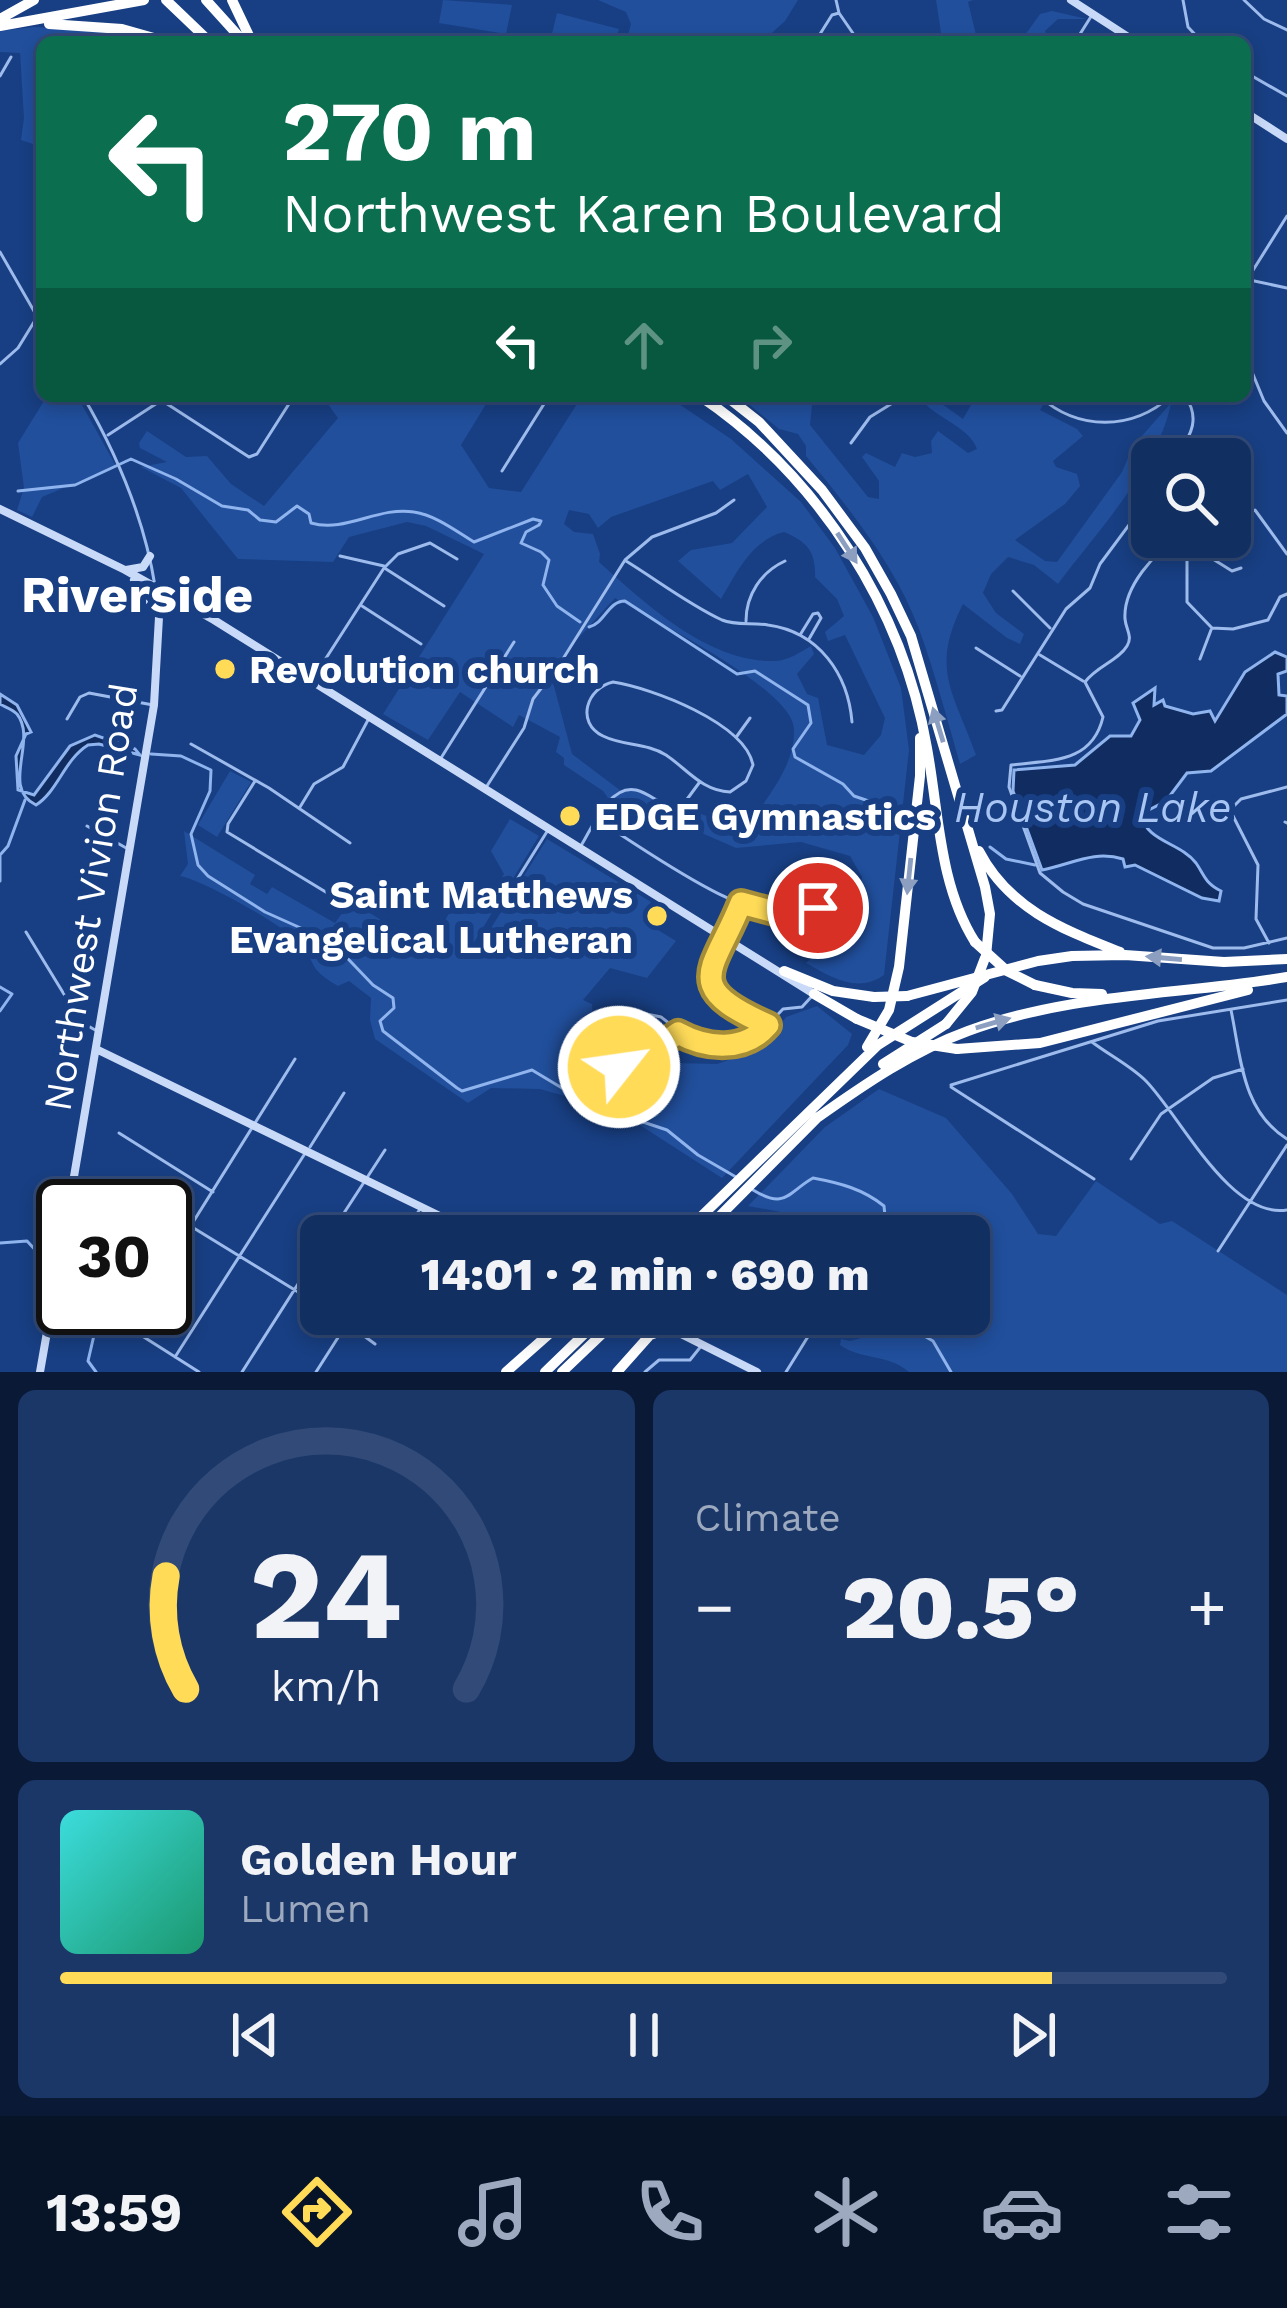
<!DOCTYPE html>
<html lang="en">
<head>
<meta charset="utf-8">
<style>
	body { margin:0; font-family:"Work Sans",sans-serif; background:#1b3768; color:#f1f3f6; height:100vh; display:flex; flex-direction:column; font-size:45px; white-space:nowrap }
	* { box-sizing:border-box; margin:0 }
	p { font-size:39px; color:#9ca9be }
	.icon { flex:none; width:66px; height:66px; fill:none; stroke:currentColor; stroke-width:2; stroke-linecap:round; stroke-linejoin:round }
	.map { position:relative; height:1372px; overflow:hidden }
	.side { display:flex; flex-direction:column; gap:18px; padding:18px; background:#0a1a36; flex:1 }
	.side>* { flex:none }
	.banner { position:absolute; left:36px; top:36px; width:1215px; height:366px; border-radius:18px; box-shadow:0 6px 18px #0003,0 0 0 3px #314a77; background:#0b6e4f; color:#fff; overflow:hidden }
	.buttons { position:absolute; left:1131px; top:438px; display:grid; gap:24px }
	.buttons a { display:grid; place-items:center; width:120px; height:120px; border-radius:18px; background:#122f62; box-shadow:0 6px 18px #0003,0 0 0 3px #314a77; font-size:60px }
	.speed { position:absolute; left:36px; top:1179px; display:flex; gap:24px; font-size:60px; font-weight:700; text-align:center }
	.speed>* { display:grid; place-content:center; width:156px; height:156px; border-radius:50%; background:#122f62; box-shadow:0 6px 18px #0003,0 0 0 3px #314a77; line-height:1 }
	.speed .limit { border:6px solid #111; border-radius:18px; background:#fff; color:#111 }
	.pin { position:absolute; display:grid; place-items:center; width:102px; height:102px; color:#fff; margin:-51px; border:6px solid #fff; border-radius:50%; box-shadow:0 3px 12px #0007 }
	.me { position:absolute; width:132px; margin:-66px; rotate:60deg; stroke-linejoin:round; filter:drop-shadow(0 0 9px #0008) }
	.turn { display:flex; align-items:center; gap:42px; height:252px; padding:0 48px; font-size:54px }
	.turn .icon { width:156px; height:156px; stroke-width:2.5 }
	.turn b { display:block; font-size:84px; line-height:102px }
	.lanes { display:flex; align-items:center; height:114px; padding:0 48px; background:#0003; justify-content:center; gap:60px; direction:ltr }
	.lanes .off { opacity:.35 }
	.big { font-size:90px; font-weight:800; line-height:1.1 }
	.side .card { flex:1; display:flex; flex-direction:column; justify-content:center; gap:18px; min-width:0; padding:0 42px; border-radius:18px; background:#1b3768 }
	.side .dial { align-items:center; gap:0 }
	.dial svg { height:312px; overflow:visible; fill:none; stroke:#314a77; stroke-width:7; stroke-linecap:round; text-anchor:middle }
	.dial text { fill:#f1f3f6; stroke:none }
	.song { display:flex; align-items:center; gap:36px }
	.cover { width:144px; height:144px; border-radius:18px; background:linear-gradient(135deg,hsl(180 70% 55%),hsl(160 70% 35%)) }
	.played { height:12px; border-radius:6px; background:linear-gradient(90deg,#ffdb58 85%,#314a77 85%) }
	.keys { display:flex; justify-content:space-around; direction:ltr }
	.heat { display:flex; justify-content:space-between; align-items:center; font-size:66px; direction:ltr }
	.side .tiles { flex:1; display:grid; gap:18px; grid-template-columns:1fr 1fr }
	.card:last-child { grid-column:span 2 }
	.trip { position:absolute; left:300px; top:1215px; width:690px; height:120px; border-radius:18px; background:#122f62; box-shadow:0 6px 18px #0003,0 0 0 3px #314a77; font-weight:800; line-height:120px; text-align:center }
	.menu { display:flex; height:192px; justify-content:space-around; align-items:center; background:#071327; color:#9ca9be }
	.menu .icon { width:84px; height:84px }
	.menu .current { color:#ffdb58 }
	.menu b { font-size:54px; color:#f1f3f6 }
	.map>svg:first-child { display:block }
	.green { fill:#214f9c; fill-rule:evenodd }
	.water { fill:#102c61; stroke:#8fb4ee; stroke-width:3 }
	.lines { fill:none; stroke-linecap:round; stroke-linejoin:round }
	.stream { stroke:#8fb4ee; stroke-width:3 }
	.street { stroke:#9dbbec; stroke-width:3 }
	.secondary { stroke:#c9daf9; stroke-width:8 }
	.highway { stroke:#fff; stroke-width:10 }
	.highway-bridge { stroke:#fff; stroke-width:10 }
	.oneway { fill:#8c9fc1 }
	.route-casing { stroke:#a68e39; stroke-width:30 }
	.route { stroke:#ffdb58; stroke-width:21 }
	.poi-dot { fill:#ffdb58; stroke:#183f83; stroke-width:4.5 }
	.labels { text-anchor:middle; stroke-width:12; stroke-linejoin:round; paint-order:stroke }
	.poi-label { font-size:39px; font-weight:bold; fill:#fff; stroke:#183f83; text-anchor:start }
	.street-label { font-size:39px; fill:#fff; stroke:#183f83 }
	.water-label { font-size:42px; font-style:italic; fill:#a8c5f3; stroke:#183f83 }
	.district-label { font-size:51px; font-weight:bold; fill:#fff; stroke:#183f83 }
</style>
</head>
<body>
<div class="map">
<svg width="1287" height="1372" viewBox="0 0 1287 1372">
	<rect width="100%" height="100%" fill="#183f83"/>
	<path class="green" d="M 443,0 L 512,5 L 506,34 L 439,23 Z
		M 598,0 L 798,0 L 785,21 L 762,42 L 626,42 L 631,24 L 626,12 Z
		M 936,0 L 973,0 L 968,2 L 976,35 L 1007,40 L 1017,34 L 1025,35 L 1040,14 L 1052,11 L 1087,19 L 1058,19 L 1045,31 L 1050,42 L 947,42 L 950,39 L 941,33 Z
		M 557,13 L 619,29 L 615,42 L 550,42 Z
		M 34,27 L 114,30 L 164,42 L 42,42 L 42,147 L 21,140 L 24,118 L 20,53 L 0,52 L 0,31 Z
		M 47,396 L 77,396 L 116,466 L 42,497 L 32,517 L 17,510 L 24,488 L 18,443 Z
		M 322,396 L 491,396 L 461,445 L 489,488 L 521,492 L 582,396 L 667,396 L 731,439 L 801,502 L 835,548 L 873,617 L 901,688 L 909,750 L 884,975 C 857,994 831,977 806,963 C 838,933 853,921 862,877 L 850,856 L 801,842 L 736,848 L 665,817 L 613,805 L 603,791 L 564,765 L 564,758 L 556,752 L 560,737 L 519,715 L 513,727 L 460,692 L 428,740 L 383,714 L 484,554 L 426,526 L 407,522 L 349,537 L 333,562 L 238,559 L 181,488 L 141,467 L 167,462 L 140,448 L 139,443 L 147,431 L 186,457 L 207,456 L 231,484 L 264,506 L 338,418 ZM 748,474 L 767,507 L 732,543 L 691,550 L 678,561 L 721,599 C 737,572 752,540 784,532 C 807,542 816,551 815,577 L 837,599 L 844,616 L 825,632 L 828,641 L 845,635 L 885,718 L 881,735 L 864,755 L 827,745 L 818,698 L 807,694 L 797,674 L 814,654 L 811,646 C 801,652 788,660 777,661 C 709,664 645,603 599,562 L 600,554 L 593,534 L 574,532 L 564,524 L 569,510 L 589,514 L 598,528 L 611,517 L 713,481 L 720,490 ZM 615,598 C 651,619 793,689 794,729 C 796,766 764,801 745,830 L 635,790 L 621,791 L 572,754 L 551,675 L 571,646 Z
		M 739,396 L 820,396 L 812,405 L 810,425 L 868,497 L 879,499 L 879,481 L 862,457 L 866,453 L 895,467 L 902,453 L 915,457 L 932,453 L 931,441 L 938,431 L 968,453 L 977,449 C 970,428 939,419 923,402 L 927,398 L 935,399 L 963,419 L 976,396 L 1034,396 L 1043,405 L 1040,410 L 1077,429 L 1083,436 L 1053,461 L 1056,467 L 1077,474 L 1080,486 L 1065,504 L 1015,540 L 1045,561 L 1057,562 L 1122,472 L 1133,446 L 1171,403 C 1159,466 1096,533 1058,584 L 1034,565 L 1008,557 L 991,574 L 983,593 L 996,613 L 1024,634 L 1020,644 L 1007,638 L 963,604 C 930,669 953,691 976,755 L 960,764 C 947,719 935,673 919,629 C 895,565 849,508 806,456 L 806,446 L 798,434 L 779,429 Z
		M 230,771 L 251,782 L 217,837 L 198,825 Z
		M 510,819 L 539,836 L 473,944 L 479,947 L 547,839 L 651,902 L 643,921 L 676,941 L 647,978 L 610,968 L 583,1000 L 592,1004 L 593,1022 L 609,1043 L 612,1072 L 629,1080 L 672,1063 L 717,1064 L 743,1055 L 770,1039 L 786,1017 L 817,1006 L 852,1034 L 848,1045 L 722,1178 L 618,1111 L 540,1089 L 491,1088 L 468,1103 L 375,1039 L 370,1020 L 371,998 L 349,981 L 338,986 C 306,967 319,966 300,944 C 285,926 203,880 180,876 L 188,864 L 184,831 L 255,875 L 250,884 L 267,894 L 272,887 L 335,923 L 351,901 L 392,927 L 434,938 L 453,907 L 481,910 L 504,874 L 491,851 Z
		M 879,1089 L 946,1118 L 1012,1194 L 1038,1234 L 1056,1236 L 1096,1181 L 1160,1224 L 1172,1221 L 1287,1295 L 1287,1372 L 909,1372 C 886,1353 863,1361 840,1345 L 841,1339 L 850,1341 L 879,1333 L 881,1314 L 969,1314 L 969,1236 L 790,1236 L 803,1216 L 748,1206 L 825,1127 Z"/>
	<path class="water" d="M 1275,652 L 1287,657 L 1287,671 L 1278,674 L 1279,695 L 1287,696 L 1287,714 L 1211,771 L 1187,773 L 1166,801 L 1141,814 C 1146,842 1180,842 1196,863 C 1205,876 1205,883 1221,891 L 1219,901 L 1202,898 L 1135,865 L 1125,867 L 1123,859 C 1094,850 1072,864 1042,870 L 1013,791 L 1014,770 L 1075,765 L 1110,736 L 1131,736 L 1140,720 L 1133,703 L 1155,688 L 1154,705 L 1163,700 L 1165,706 L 1193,714 L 1210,711 L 1215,721 L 1245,672 Z
		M 0,694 L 17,705 L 31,732 L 26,734 L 16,756 L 18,790 L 34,795 L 70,746 L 95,735 L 135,749 L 140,755 L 99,744 L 88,745 C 64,760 58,791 36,805 C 0,788 38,740 17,714 C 12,709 5,707 0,704 Z"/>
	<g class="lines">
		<path class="stream" d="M 18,491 L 75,485 L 131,459 L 176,479 L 222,506 L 248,510 L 260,520 L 276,522 L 297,506 L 309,514 L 311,523 C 346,533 378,506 414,512 C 435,515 456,531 474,542 L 533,519 L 541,521 L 539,525 L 526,532 L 521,543 L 541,552 L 549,560 L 543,585 L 557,606 L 580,622
			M 589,627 C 605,623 608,601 625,601 L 737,674 L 755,671 L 808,705 L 811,723 L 793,749 L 795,757 L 843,784 L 854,796 L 895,810
			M 151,754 L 181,756 L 211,770 L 210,791 L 191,834 L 198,865 L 208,876 L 265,912 L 332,942 L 373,985 L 393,998 L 394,1008 L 380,1021 L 383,1031 L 457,1088 L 462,1091 L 532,1070 L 562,1088 L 619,1101 L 640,1121 L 667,1130 L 698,1155 L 736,1177
			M 990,847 L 1006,859 L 1035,865
			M 0,881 L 0,855 L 8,846 L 25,800
			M 0,987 L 12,994 L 0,1011
			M 753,1190 C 786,1210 788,1192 813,1178 C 840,1183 863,1189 884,1206 L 887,1236
			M 0,1243 L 27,1241 L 53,1269
			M 84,1308 L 95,1331 L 88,1361 L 96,1372
			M 895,1314 L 896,1320 L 933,1341 L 951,1372"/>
		<path class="street" d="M 836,0 L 839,13 L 859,42
			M 1183,0 L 1188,27 L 1202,42
			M 1244,0 L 1264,19 L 1287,30
			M 815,42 L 832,15 L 839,13
			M 1075,42 L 1092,15
			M 1245,72 L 1287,96
			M 0,76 L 11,57
			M 0,252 L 42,325
			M 1245,279 L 1287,288
			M 1245,283 L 1287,216
			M 1245,355 L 1264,401 L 1287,433
			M 0,364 L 18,348 L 42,309
			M 83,396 C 118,456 144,517 155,586
			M 1039,396 C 1078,431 1132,431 1171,396
			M 161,400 L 249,457 L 257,454 L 294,396
			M 108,435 L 168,396
			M 851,443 L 870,417 L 904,396
			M 1176,459 C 1189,437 1202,420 1185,396
			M 502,471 L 549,396
			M 1230,534 L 1242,516 L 1255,510 L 1287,554
			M 1181,538 C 1154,551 1123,588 1125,619 C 1126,630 1133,636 1127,646 C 1118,661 1097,666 1085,682 L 1103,717 C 1092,764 1050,760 1011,765 L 1009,787 L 1040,873 L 1063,892 L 1083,904 L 1213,948 L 1244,948 L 1287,938
			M 1182,538 L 1207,555 L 1226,537
			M 1181,539 L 1187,557 L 1187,602 L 1212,628 L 1233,629 L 1268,620 L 1280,597 L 1287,594
			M 340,556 L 384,566
			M 1208,556 L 1232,571 L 1241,568
			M 626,561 C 657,580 688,604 722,620 C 736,626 752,622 768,625 C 819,632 848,674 852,722
			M 386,569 L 444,606
			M 1013,591 L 1050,628
			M 362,606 L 421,644
			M 746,621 C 746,595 761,572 785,561
			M 800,635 L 813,614 L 818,613 L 821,618 L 809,639
			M 976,648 L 1020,676
			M 1040,655 L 1083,681
			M 1200,659 L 1211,630
			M 562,663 L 597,688
			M 312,680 L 384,568 L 398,554 L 430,543 L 457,559
			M 613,682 C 652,688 745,723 753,765 L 746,781 L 730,792 C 702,791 687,769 666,755 C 647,743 623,746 603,736 C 575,722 587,688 613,682 Z
			M 996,711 L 1002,710 L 1066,609 L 1090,588 L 1100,564 L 1152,494
			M 67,719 L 80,697 L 89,693 L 153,705
			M 737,736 L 750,718
			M 191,744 L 269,788 L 350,843
			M 441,758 L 514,642
			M 255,781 L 228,824 L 227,832 L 334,897
			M 485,789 L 524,728 L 533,699 L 561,662 L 625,560 L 652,537 L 716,513 L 734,500
			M 300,807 L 314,784 L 343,767 L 368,720
			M 1197,812 L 1228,815
			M 597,820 C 651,852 739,921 803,916 L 821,905 L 831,886
			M 1285,822 L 1287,823
			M 87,826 L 128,849
			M 582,844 C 593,826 610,784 636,790 C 649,793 659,804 673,807 L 685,802 L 699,783
			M 505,899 L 548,830
			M 26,932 L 81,1022 L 97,1031
			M 727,934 L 741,904
			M 722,942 L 710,965 L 712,989 L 742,1013 L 767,1024
			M 1269,943 L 1256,919 L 1258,865 L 1230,810 L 1241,799 L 1287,787
			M 1231,1010 C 1241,1058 1242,1111 1287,1139
			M 639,1014 L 623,1017 L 618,1008 L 661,1017 L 692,1041 L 721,1045 L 755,1038 L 783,1009 L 802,1007 L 813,995
			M 1092,1042 C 1109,1055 1131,1066 1146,1081 C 1181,1117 1230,1219 1287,1210
			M 605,1055 C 627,1057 658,1048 676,1034
			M 613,1058 L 615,1066 L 621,1067
			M 951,1085 L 1158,1021 L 1287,1000
			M 951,1087 L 1094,1179
			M 119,1133 L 213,1192
			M 310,1147 L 344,1093
			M 1131,1159 L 1161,1114 L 1213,1078 L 1243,1069
			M 192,1227 L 321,1306
			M 329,1236 L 385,1150
			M 403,1236 L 420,1209
			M 1218,1251 L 1287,1145
			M 165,1267 L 295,1059
			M 98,1308 L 199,1372
			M 334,1314 L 375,1344
			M 459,1324 L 465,1314
			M 127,1327 L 139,1308
			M 175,1357 L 304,1155
			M 242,1372 L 321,1248
			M 316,1372 L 353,1314
			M 645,1372 L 659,1360 L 690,1360 L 702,1345
			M 786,1372 L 822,1314"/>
		<path class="secondary" d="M 1071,0 L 1136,42
			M 1245,112 L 1287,139
			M 0,509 L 125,570 L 214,620 L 814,994
			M 126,570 L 143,567 L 150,556
			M 134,580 L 156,611
			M 96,1049 L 481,1236
			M 69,1206 L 154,705 L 159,617 L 156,589
			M 641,1314 L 757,1372
			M 40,1372 L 63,1241"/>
		<path class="highway" d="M 166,0 L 210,42
			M 206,0 L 244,42
			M 232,0 L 252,42
			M 0,19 L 34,0
			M 49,24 L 122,29 L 168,42
			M 0,26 L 144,0
			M 700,396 C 818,476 903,608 927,748 C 939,813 939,885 975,942
			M 726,396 L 759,422 L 822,490 L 865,548 L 891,594 L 911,636 L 985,887 L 990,914 L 986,956
			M 979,851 C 1009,909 1062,929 1120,952
			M 784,971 L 833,991 L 874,997
			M 1035,985 L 1072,993 L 1102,994
			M 814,994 L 857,1019
			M 907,996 L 1038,961 L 1072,956 L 1125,955 L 1224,962 L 1287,959
			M 867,1047 L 889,1010 L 899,967 L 920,776 L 920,738
			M 957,1049 L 1040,1043 L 1248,990
			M 883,1064 L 946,1024
			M 817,1118 C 865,1084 913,1051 968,1031 C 1070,993 1181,995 1287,977
			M 681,1236 L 878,1045 L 985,977
			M 700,1236 L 818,1117
			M 506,1372 L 549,1334 L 566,1314
			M 545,1372 L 605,1314
			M 562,1372 L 623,1314
			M 617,1372 L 650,1335 L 669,1328"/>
		<path class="highway-bridge" d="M 975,942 L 1007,971 L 1035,985
			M 874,997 L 907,996
			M 857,1019 L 912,1042 L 957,1049
			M 946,1024 L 972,992 L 985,958"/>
	</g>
	<defs><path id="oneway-solid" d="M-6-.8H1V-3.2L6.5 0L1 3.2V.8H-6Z" transform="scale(3)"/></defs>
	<g class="oneway">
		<use href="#oneway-solid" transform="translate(847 548) rotate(57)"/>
		<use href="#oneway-solid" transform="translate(938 725) rotate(-107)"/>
		<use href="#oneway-solid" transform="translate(909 876) rotate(96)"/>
		<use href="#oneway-solid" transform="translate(1164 958) rotate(-175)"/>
		<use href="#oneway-solid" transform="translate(993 1023) rotate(-16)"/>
	</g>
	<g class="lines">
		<defs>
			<path id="route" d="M 619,1067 L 613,1056 L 661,1045 L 678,1033 C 707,1049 745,1052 768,1025 C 679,986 714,971 741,903 L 793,917 L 818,908"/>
		</defs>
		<use href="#route" class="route-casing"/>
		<use href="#route" class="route"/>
	</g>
	<g class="poi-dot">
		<circle cx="225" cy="669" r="12"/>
		<circle cx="570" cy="816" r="12"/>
		<circle cx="657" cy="916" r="12"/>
	</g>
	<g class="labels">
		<g class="poi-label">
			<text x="249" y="683">Revolution church</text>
			<text x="594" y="830">EDGE Gymnastics</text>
			<text x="633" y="908" text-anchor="end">Saint Matthews<tspan x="633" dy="45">Evangelical Lutheran</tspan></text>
		</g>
		<g class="street-label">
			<text transform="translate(90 897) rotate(-81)" y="14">Northwest Vivion Road</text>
		</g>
		<g class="water-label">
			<text x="1093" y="822">Houston Lake</text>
		</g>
		<g class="district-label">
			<text x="137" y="612">Riverside</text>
		</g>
	</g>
</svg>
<div class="buttons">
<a><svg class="icon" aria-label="search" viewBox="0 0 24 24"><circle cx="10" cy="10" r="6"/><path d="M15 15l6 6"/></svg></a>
</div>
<div class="speed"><div class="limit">30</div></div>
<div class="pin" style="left:818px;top:908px;background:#d93025"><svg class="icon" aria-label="arrive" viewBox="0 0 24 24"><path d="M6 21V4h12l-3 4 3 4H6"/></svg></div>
<svg class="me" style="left:619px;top:1067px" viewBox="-20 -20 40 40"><circle r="17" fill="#ffdb58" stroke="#fff" stroke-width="3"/><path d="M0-11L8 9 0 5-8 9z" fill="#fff"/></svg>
<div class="trip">14:01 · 2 min · 690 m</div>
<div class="banner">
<div class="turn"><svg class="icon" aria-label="left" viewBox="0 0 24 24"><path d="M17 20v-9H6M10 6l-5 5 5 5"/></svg><div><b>270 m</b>Northwest Karen Boulevard</div></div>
<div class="lanes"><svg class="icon" aria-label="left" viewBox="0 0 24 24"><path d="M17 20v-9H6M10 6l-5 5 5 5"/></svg><svg class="icon off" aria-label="ahead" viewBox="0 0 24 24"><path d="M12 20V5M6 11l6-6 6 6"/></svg><svg class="icon off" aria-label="right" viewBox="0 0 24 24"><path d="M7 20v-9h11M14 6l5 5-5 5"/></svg></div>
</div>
</div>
<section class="side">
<div class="tiles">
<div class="card dial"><svg viewBox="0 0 100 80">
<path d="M14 69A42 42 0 1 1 86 69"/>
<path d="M14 69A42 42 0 0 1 9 40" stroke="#ffdb58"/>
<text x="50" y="56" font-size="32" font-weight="700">24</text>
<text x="50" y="72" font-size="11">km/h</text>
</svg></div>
<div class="card"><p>Climate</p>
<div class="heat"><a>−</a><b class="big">20.5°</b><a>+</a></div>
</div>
<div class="card">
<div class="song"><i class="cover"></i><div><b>Golden Hour</b><p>Lumen</p></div></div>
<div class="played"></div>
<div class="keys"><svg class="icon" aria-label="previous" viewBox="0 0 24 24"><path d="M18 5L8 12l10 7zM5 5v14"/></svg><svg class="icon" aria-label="pause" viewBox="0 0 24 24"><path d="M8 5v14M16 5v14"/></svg><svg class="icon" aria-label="next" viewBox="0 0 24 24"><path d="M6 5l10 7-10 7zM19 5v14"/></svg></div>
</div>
</div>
</section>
<nav class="menu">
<b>13:59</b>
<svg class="icon current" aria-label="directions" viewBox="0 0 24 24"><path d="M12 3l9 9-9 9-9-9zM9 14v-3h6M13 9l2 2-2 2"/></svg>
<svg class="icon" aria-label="music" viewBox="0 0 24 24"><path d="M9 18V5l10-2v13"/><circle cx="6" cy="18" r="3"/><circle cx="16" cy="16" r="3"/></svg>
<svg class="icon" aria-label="phone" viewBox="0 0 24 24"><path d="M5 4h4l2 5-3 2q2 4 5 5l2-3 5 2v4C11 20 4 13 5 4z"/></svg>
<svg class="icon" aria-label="climate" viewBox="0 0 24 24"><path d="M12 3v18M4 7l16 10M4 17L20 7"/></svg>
<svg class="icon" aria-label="car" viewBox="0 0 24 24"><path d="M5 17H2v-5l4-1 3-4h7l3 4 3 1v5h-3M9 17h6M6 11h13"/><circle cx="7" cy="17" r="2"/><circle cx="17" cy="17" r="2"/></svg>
<svg class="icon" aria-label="filters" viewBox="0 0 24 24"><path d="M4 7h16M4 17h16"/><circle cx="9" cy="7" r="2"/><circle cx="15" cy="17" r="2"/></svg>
</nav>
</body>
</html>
